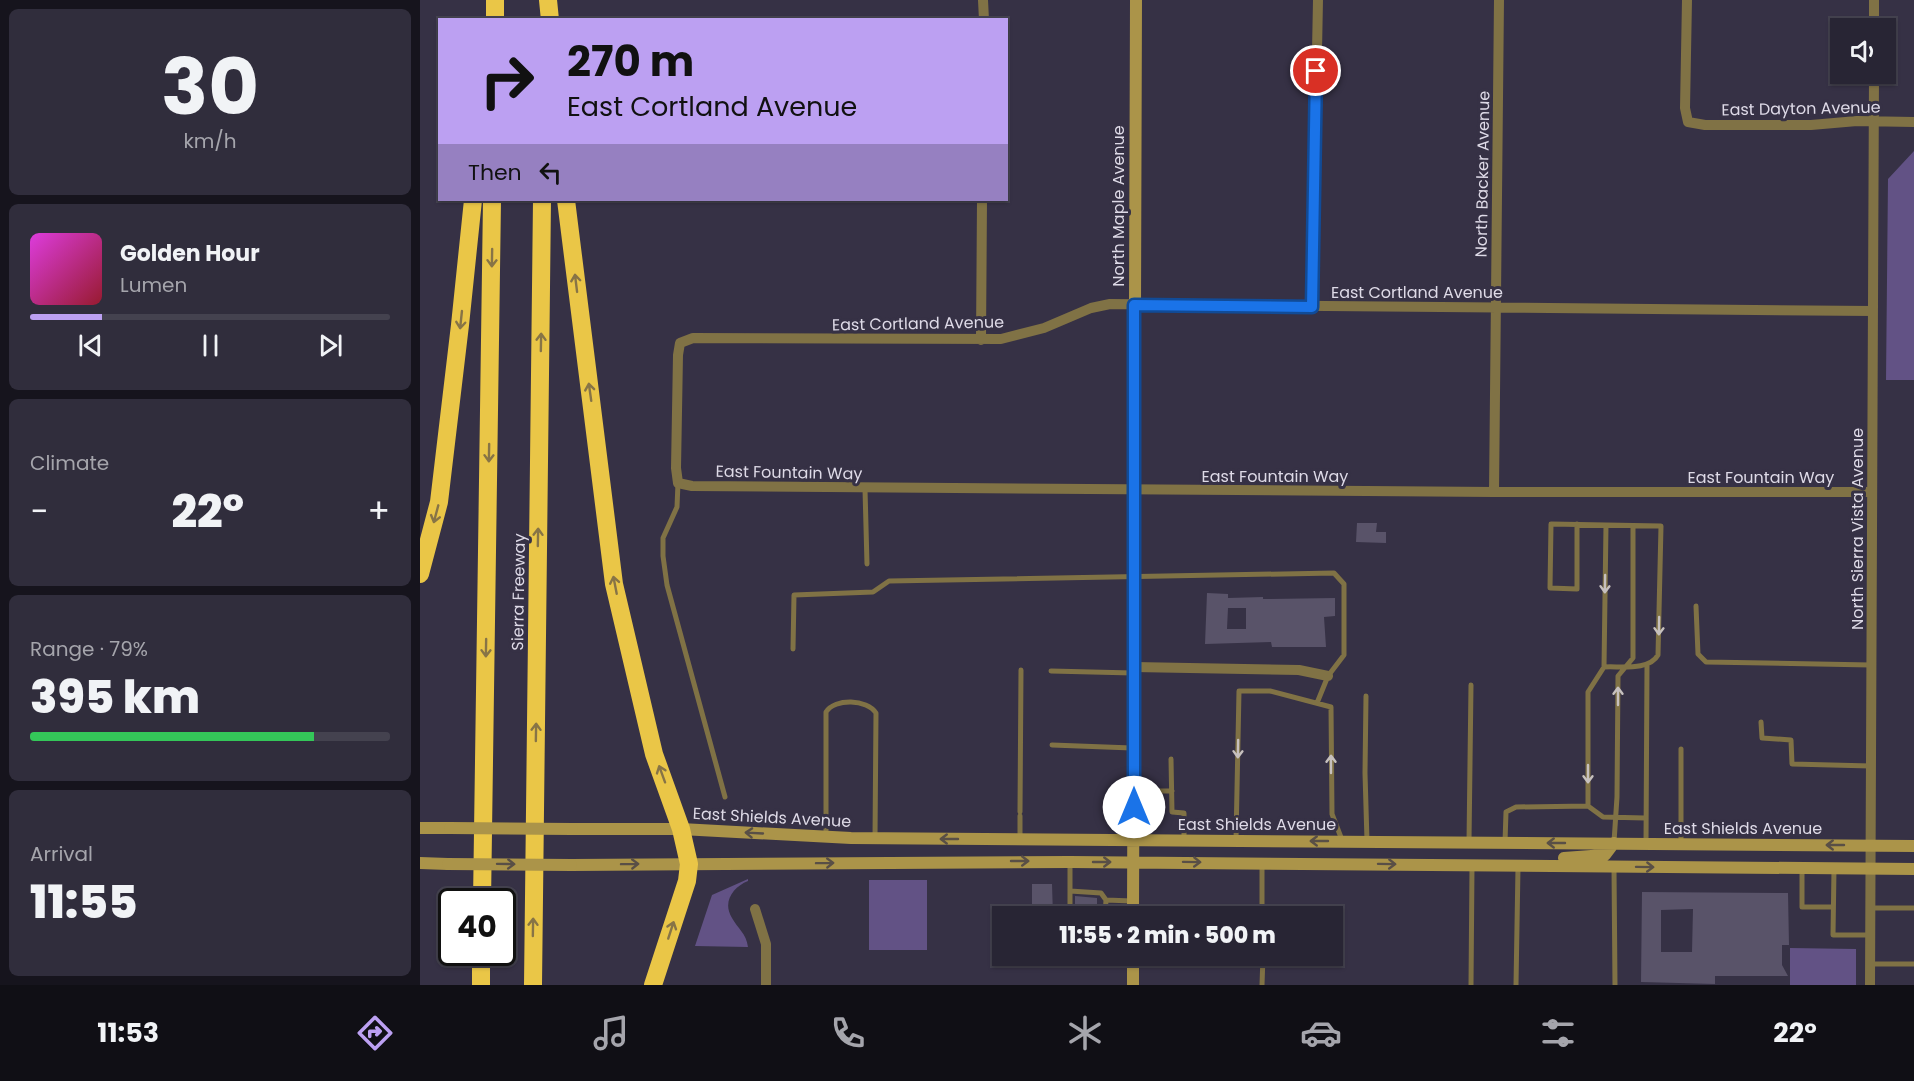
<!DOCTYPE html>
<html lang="en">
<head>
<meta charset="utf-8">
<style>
	body { margin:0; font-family:Poppins,sans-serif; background:#302d3c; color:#f1f3f6; height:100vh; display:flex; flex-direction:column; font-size:22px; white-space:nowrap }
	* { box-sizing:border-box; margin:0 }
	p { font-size:20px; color:#a5a5ac }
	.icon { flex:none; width:33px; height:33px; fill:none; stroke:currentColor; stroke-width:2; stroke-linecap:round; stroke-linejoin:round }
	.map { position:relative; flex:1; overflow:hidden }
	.details { display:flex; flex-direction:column; gap:9px; padding:9px; background:#16141d; width:420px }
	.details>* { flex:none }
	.guide { position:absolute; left:18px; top:18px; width:570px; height:183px; border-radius:0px; box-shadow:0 2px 4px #0004,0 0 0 2px #44424f; background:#bca0f2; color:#111; overflow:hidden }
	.buttons { position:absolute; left:1410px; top:18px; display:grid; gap:12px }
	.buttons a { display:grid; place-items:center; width:66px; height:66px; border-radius:0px; background:#282534; box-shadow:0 2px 4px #0004,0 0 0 2px #44424f; font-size:30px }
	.speed { position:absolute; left:18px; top:888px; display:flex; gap:12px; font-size:30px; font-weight:700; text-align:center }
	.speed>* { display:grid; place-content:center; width:78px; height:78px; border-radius:50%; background:#282534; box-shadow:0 2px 4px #0004,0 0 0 2px #44424f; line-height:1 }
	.speed .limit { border:3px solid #111; border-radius:9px; background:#fff; color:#111 }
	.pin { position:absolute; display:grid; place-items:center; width:51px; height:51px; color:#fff; margin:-26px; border:3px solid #fff; border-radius:50%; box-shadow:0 2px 6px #0007 }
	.me { position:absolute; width:66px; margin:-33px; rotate:0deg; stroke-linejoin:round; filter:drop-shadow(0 0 4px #0008) }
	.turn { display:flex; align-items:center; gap:21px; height:126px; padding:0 30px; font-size:27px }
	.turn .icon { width:78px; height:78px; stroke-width:2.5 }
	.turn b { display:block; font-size:42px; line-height:51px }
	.then { display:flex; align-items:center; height:57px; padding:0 30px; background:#0003; gap:12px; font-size:22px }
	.big { font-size:45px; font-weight:800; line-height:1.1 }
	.details .tile { flex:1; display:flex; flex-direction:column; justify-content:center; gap:9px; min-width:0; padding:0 21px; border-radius:9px; background:#302d3c }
	.details .dial { align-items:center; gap:0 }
	.dial b { font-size:78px; line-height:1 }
	.song { display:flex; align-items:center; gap:18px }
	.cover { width:72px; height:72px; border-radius:9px; background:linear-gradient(135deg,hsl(300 70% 55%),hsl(350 70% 35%)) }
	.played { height:6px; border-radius:3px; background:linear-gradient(90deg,#bca0f2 20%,#44424f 20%) }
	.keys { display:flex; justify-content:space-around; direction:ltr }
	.heat { display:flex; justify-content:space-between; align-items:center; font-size:33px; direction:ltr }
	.charge { height:9px; border-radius:4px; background:linear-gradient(90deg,#34c759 79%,#44424f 0) }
	.trip { position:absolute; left:572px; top:906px; width:351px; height:60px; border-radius:0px; background:#282534; box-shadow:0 2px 4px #0004,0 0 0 2px #44424f; font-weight:800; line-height:60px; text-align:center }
	.menu { display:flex; height:96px; justify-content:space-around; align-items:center; background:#100f15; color:#a5a5ac }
	.menu .icon { width:42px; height:42px }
	.menu .on { color:#bca0f2 }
	.menu b { font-size:27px; color:#f1f3f6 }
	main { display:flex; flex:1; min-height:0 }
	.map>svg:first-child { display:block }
	.green { fill:#625285 }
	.building { fill:#595369; fill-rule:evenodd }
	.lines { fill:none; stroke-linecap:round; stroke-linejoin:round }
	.lane { stroke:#807245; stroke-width:5 }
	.street { stroke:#807245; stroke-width:10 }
	.secondary { stroke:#ab9449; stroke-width:12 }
	.highway { stroke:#eac647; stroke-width:18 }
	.secondary-bridge { stroke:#ab9449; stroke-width:12 }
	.oneway { stroke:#877446 }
	.oneway2 { stroke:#c6c0be }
	.oneway3 { stroke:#594f46 }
	.route-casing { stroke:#114b97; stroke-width:15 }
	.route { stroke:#1a73e8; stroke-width:10 }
	.labels { text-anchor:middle; stroke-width:6; stroke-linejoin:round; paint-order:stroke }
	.street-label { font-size:16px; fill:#dedae7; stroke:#363145 }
</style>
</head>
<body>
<main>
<section class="details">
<div class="tile dial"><b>30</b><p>km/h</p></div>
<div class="tile">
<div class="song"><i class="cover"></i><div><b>Golden Hour</b><p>Lumen</p></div></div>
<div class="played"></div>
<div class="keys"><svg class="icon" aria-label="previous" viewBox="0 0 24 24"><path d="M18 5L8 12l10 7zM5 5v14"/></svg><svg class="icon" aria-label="pause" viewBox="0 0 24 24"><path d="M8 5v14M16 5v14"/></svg><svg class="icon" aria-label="next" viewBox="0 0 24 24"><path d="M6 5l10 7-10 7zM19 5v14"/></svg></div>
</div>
<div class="tile"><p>Climate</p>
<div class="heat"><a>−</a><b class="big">22°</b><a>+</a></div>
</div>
<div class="tile"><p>Range · 79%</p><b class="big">395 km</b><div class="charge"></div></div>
<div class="tile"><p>Arrival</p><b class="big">11:55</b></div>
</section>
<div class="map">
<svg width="1494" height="985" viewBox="0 0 1494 985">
	<rect width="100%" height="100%" fill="#363145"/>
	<path class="green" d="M 1494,151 L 1494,380 L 1466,380 L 1468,179 Z
		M 328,879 L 328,881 C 313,887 302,902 312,918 C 318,929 326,933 328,947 L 275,946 L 292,895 Z
		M 449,880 L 507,880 L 507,950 L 449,950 Z
		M 1370,948 L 1436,949 L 1436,985 L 1370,985 Z"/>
	<path class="building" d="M 937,523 L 957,523 L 956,532 L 966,532 L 966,543 L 936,542 Z
		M 787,593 L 808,594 L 808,598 L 843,597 L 843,599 L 915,598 L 915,616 L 904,617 L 906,647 L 852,647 L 851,642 L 785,644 ZM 808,608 L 826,608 L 826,629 L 807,629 Z
		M 612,884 L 632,884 L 633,916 L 612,916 Z
		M 1222,892 L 1368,893 L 1369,945 L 1362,945 L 1362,965 L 1368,976 L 1295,976 L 1295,984 L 1221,982 ZM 1273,909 L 1272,952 L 1241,952 L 1241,910 Z
		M 655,896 L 677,898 L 677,916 L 655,916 Z"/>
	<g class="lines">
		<path class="lane" d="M 258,483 L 257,507 L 243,538 L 243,556 L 247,585 L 305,797
			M 445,489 L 447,564
			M 1157,524 L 1157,589 L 1130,588 L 1131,524 L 1241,526 L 1238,655 C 1229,671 1201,666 1184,667
			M 1186,525 L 1184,667 L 1168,692 L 1168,806 L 1183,817 L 1225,818
			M 1276,606 L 1278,654 L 1286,662 L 1451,665
			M 373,649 L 374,595 L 453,592 L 469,581 L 914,573 L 924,584 L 924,655 L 908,676 L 897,703
			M 631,671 L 713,673
			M 946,696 L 945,773 L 947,841
			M 1341,722 L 1342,738 L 1371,740 L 1372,764 L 1451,766
			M 632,745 L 712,748
			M 751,759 L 752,812 L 764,813 L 764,840
			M 714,791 L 752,791
			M 600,812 L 601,670
			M 600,816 L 600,839
			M 406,835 L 406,712 C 415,698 447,699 456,713 L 455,838
			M 816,839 L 819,691 L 850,691 L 911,707 L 912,814 L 922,840
			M 1049,842 L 1051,685
			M 1085,842 L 1086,812 L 1096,807 L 1168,806
			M 1194,842 L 1197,797 L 1198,676 L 1213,658 L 1213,526
			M 1226,843 L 1227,665
			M 1261,844 L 1261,749
			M 650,863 L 650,916
			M 842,865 L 842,916
			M 1194,868 L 1195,985
			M 1382,868 L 1382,907 L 1413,907
			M 1414,869 L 1413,935 L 1450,935
			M 650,891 L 681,893 L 686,900 L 685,916
			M 686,900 L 712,901
			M 1450,908 L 1494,908
			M 1450,964 L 1494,964
			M 842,985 L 843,956
			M 1051,985 L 1052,867
			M 1096,985 L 1098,867"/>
		<path class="street" d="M 563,0 L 564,20
			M 1267,0 L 1265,108 L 1268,122 L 1285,125 L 1391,125 L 1437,121 L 1494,122
			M 1454,28 L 1454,0
			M 892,307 L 898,0
			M 561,340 L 562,200
			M 1074,492 L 1079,0
			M 1452,492 L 1074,492 L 272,486 L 258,483 L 256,468 L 258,355 L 260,343 L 273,338 L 581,339 L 624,328 L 671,308 L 690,304 L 1453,311
			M 714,667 L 879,670 L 908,676
			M 335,909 L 346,944 L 346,985
			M 1450,985 L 1454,74"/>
		<path class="secondary" d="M 0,828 L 30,828
			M 152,829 L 261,829 L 431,838 L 1494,846
			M 1144,858 L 1185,855 L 1194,843
			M 0,863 L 28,864
			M 151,865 L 650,862 L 1494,869
			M 713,916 L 716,0
			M 713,985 L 713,956"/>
		<path class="highway" d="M 128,0 L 130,20
			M 75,20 L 75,0
			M 146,200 L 194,584 L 234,754 L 261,829 L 269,864 L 267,881 L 233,985
			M 0,574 L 19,502 L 40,325 L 53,200
			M 62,902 L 72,200
			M 61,985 L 61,952
			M 113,985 L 122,200"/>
		<path class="secondary-bridge" d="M 30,828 L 152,829
			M 28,864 L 151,865"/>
	</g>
	<defs><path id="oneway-shaft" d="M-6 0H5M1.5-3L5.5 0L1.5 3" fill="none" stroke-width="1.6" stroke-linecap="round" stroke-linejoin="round" transform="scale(1.5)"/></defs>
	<g class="oneway">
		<use href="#oneway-shaft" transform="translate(72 258) rotate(91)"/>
		<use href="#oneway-shaft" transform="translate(156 283) rotate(-97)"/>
		<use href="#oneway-shaft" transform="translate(41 320) rotate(96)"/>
		<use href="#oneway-shaft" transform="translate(121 342) rotate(-89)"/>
		<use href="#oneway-shaft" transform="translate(170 392) rotate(-98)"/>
		<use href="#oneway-shaft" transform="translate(69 453) rotate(91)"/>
		<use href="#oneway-shaft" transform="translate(16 514) rotate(105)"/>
		<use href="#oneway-shaft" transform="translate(118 537) rotate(-89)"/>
		<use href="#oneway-shaft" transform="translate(195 585) rotate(-101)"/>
		<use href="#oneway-shaft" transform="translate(66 648) rotate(91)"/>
		<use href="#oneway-shaft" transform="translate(116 732) rotate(-89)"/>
		<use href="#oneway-shaft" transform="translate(242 774) rotate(-110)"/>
		<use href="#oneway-shaft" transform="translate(113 927) rotate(-89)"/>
		<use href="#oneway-shaft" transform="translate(251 930) rotate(-72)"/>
	</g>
	<g class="oneway2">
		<use href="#oneway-shaft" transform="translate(1185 584) rotate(91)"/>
		<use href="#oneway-shaft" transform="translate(1239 626) rotate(91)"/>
		<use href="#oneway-shaft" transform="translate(1198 696) rotate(-90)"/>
		<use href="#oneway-shaft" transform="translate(818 749) rotate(91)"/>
		<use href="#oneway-shaft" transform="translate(911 764) rotate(-90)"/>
		<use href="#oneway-shaft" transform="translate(1168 774) rotate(90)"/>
	</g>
	<g class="oneway3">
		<use href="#oneway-shaft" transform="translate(334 833) rotate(-177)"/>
		<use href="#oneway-shaft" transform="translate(529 839) rotate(-180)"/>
		<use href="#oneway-shaft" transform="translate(899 841) rotate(-180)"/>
		<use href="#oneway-shaft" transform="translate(1136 843) rotate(-180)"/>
		<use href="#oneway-shaft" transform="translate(1415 845) rotate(-180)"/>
		<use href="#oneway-shaft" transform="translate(600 861)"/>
		<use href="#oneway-shaft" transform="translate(682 862)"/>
		<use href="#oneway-shaft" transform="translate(772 862) rotate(1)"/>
		<use href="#oneway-shaft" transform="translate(405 863) rotate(-1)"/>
		<use href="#oneway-shaft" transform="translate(86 864) rotate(1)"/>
		<use href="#oneway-shaft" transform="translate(210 864) rotate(-1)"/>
		<use href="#oneway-shaft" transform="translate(967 864) rotate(1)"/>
		<use href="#oneway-shaft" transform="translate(1225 867) rotate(1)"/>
	</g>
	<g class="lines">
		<defs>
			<path id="route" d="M 714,807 L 714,305 L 892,307 L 896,71"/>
		</defs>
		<use href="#route" class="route-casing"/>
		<use href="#route" class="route"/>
	</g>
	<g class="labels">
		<g class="street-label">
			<text transform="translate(1381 108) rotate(-1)" y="6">East Dayton Avenue</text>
			<text transform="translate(1062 174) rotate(-89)" y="6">North Backer Avenue</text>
			<text transform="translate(698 206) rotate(-90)" y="6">North Maple Avenue</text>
			<text x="997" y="298">East Cortland Avenue</text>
			<text transform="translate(498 323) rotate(-1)" y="6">East Cortland Avenue</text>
			<text transform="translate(369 472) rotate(1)" y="6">East Fountain Way</text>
			<text x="855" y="482">East Fountain Way</text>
			<text x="1341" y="483">East Fountain Way</text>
			<text transform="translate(1437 529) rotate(-90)" y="6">North Sierra Vista Avenue</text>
			<text transform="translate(98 592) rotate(-89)" y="6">Sierra Freeway</text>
			<text transform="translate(352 817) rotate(3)" y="6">East Shields Avenue</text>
			<text x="837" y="830">East Shields Avenue</text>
			<text x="1323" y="834">East Shields Avenue</text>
		</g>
	</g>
</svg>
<div class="buttons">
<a><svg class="icon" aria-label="sound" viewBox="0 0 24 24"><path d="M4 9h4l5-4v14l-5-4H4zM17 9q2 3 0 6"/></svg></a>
</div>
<div class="speed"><div class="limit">40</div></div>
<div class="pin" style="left:896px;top:71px;background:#d93025"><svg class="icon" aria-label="arrive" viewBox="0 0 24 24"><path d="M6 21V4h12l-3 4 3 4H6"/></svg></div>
<svg class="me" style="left:714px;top:807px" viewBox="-20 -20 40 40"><circle r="19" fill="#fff"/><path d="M0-13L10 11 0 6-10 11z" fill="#1a73e8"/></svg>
<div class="trip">11:55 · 2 min · 500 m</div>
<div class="guide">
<div class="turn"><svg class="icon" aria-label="right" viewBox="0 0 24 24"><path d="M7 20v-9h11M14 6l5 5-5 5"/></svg><div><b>270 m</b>East Cortland Avenue</div></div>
<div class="then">Then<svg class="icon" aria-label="left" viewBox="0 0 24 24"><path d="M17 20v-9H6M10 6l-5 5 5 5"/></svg></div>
</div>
</div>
</main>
<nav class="menu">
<b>11:53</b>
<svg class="icon on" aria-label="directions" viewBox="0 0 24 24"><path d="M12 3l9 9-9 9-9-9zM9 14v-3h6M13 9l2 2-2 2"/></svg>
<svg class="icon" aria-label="music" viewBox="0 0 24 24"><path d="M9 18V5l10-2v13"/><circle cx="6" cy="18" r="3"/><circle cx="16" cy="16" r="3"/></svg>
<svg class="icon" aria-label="phone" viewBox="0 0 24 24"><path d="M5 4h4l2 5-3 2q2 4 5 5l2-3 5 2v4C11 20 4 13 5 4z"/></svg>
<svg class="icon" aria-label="climate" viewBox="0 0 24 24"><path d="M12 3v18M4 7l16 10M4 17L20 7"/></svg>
<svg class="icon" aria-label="car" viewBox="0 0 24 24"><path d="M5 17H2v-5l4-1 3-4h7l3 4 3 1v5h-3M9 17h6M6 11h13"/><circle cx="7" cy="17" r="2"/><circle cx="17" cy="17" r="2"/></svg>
<svg class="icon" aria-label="filters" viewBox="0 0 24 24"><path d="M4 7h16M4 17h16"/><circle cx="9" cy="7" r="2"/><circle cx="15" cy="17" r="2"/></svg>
<b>22°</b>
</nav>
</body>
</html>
